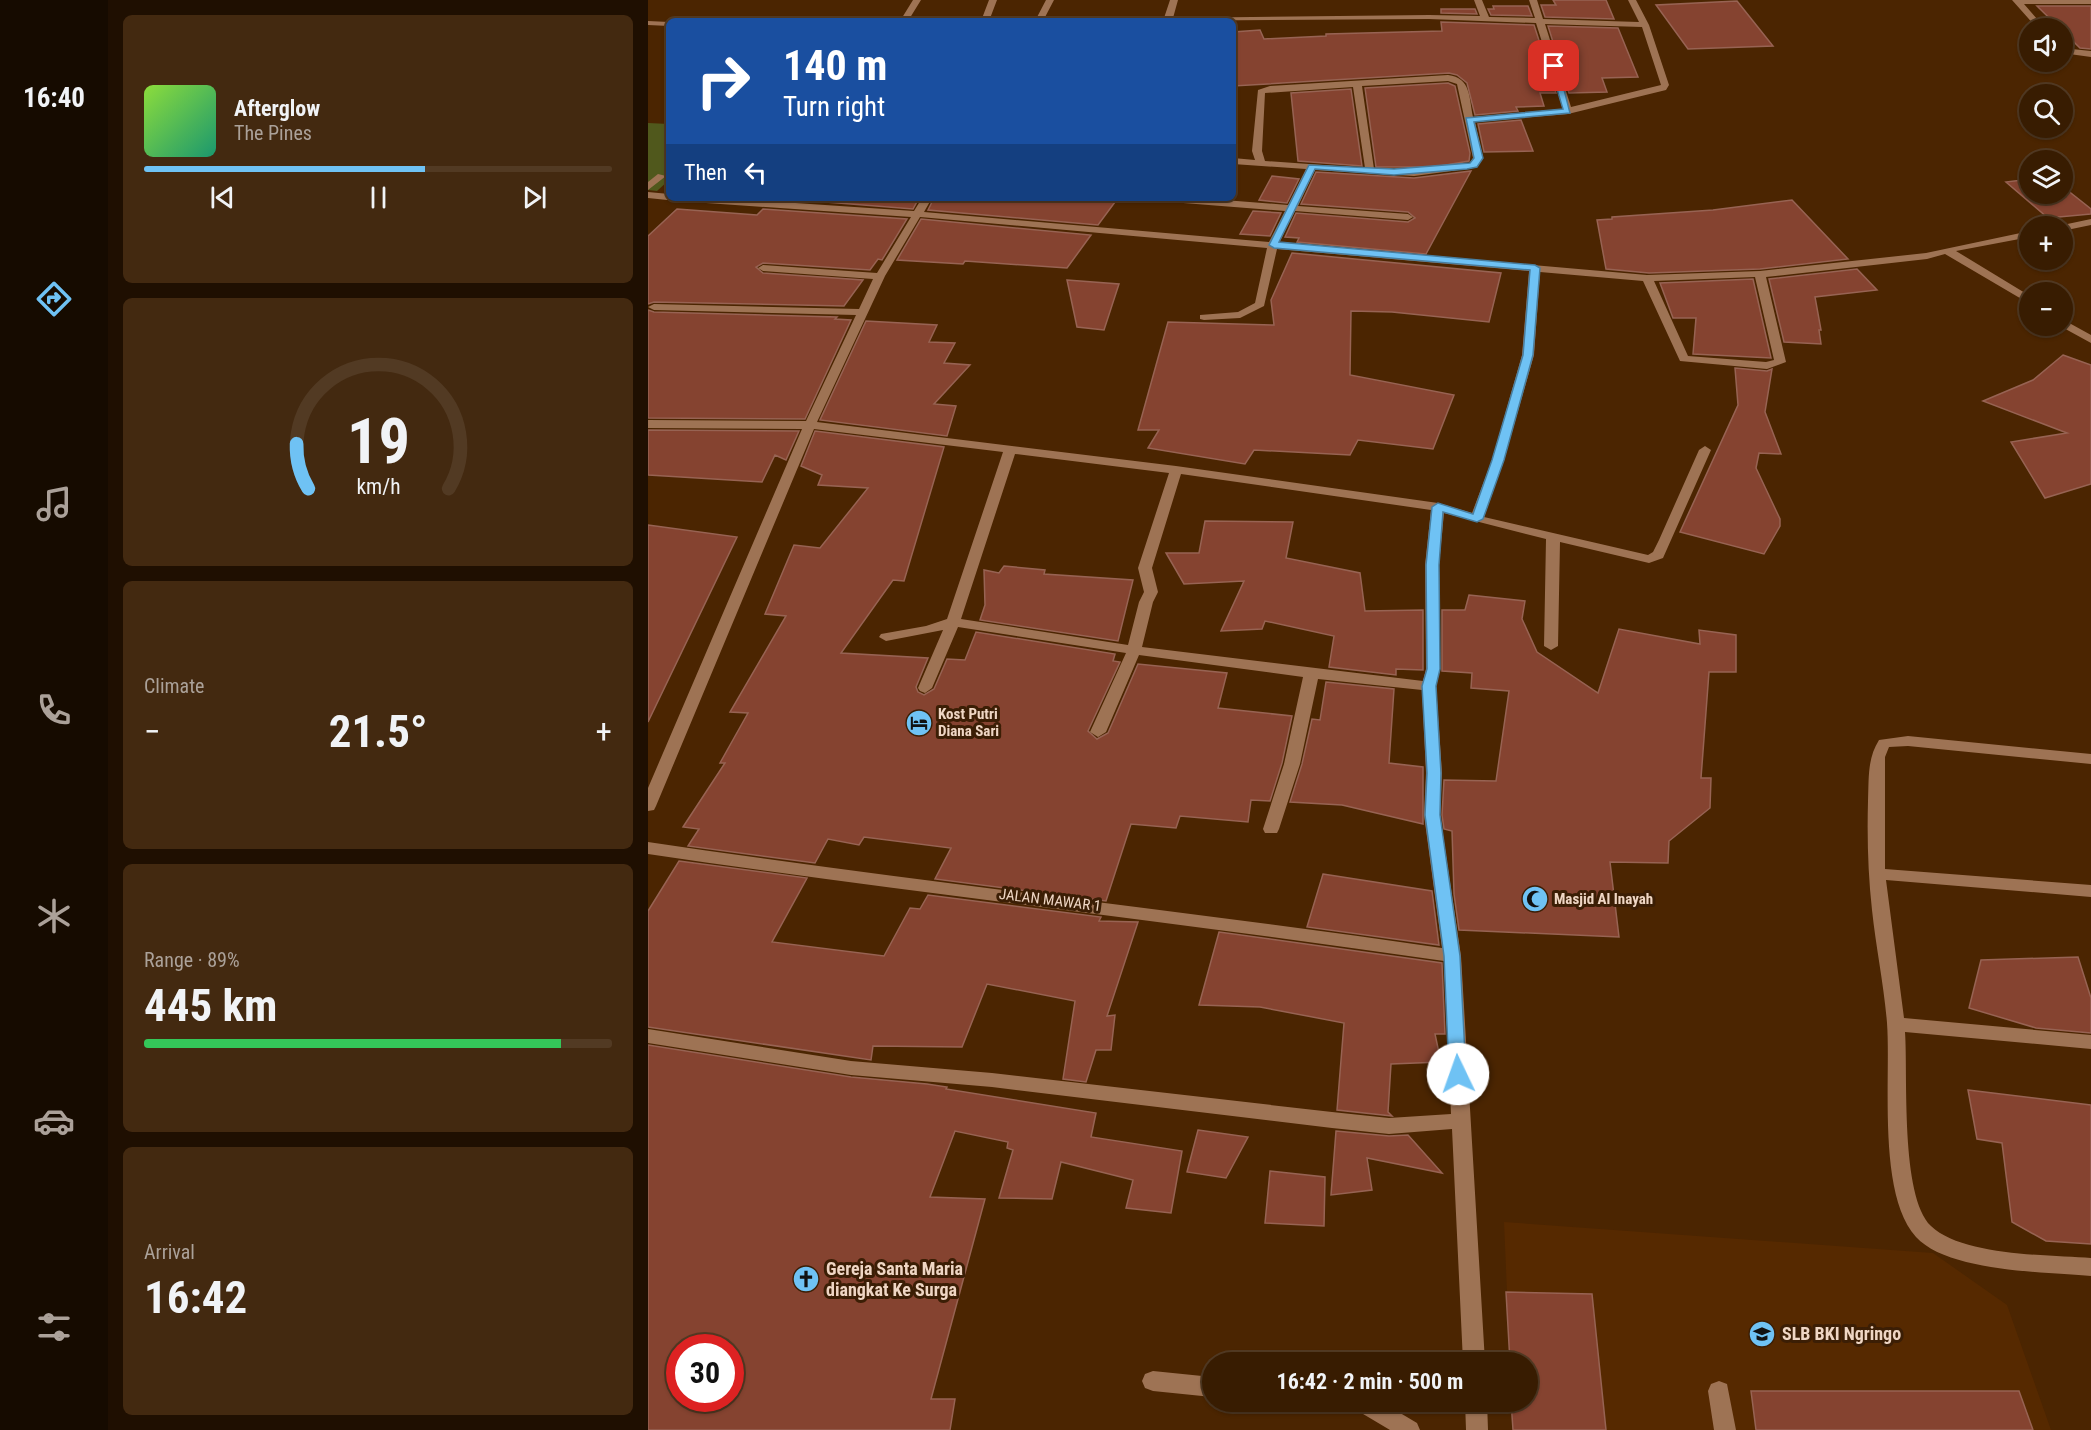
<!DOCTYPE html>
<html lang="en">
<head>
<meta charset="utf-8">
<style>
	body { margin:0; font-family:"Roboto Condensed",sans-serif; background:#432910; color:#f1f3f6; height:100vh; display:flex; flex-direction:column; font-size:22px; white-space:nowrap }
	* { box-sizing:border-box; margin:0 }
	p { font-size:20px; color:#aba199 }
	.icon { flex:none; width:33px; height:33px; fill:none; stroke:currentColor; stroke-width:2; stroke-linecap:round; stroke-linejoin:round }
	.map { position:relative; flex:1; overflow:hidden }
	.details { display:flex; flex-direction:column; gap:15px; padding:15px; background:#1f0f01; width:540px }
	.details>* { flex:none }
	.guide { position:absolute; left:18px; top:18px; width:570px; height:183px; border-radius:9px; box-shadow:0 2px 4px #0004,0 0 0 2px #523a23; background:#1a4fa0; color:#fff; overflow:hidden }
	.fabs { position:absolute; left:1371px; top:18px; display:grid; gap:12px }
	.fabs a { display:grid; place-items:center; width:54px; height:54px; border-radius:50%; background:#381c01; box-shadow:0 2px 4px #0004,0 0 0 2px #523a23; font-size:30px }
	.speed { position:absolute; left:18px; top:1334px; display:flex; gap:12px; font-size:30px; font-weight:700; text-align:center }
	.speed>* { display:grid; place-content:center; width:78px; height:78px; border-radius:50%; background:#381c01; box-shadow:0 2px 4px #0004,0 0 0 2px #523a23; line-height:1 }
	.speed .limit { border:9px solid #d22; background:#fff; color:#111 }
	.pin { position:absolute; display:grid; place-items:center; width:51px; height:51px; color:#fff; margin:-26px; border-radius:12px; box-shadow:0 3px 9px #0006 }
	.me { position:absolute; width:66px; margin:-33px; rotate:357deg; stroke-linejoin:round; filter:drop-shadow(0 0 4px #0008) }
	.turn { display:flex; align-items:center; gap:21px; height:126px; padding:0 18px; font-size:27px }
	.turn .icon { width:78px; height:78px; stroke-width:2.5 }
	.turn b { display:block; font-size:42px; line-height:51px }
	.then { display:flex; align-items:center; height:57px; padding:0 18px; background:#0003; gap:12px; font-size:22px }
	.big { font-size:45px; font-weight:700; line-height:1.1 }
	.details .widget { flex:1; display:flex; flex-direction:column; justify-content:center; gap:9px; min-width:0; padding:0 21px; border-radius:9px; background:#432910 }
	.details .dial { align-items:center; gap:0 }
	.dial svg { height:156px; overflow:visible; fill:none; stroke:#523a23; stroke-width:7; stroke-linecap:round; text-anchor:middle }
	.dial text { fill:#f1f3f6; stroke:none }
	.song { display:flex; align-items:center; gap:18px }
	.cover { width:72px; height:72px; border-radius:9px; background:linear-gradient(135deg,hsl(90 70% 55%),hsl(160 70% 35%)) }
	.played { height:6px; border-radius:3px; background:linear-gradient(90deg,#6fc2f4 60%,#523a23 60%) }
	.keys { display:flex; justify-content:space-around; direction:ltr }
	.heat { display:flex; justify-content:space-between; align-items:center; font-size:33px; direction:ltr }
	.charge { height:9px; border-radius:4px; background:linear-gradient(90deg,#34c759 89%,#523a23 0) }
	.trip { position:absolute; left:554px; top:1352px; width:336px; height:60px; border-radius:30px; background:#381c01; box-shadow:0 2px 4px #0004,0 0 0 2px #523a23; font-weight:700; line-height:60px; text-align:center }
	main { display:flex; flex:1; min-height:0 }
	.tabs { display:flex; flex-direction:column; width:108px; justify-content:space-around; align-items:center; background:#160b00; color:#aba199 }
	.tabs .icon { width:42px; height:42px }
	.tabs .on { color:#6fc2f4 }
	.tabs b { font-size:27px; color:#f1f3f6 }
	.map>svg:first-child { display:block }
	.built { fill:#562900 }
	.green { fill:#50581c }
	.building { fill:#854330; stroke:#976353; stroke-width:1.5; fill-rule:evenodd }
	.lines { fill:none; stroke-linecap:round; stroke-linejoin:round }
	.minor { fill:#9e7354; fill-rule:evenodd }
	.route { fill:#6fc2f4; stroke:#487e9f; stroke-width:1.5 }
	.labels { text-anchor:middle; stroke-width:6; stroke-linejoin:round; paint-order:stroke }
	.poi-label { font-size:15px; font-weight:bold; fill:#efd6c4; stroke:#3b1e05; text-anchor:start }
	.street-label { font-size:15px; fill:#efd6c4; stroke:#3b1e05 }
	.near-poi-label { font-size:18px; font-weight:bold; fill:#efd6c4; stroke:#3b1e05; text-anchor:start }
</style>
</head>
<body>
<main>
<nav class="tabs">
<b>16:40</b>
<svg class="icon on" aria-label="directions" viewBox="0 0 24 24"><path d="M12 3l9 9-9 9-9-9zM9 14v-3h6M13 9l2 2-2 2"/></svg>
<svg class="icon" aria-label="music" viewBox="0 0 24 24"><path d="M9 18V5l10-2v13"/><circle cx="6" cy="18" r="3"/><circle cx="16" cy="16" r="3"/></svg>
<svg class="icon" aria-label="phone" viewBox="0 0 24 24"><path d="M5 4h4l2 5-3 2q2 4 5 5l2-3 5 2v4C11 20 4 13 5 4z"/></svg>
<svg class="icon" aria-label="climate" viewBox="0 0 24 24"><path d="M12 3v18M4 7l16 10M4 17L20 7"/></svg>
<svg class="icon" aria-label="car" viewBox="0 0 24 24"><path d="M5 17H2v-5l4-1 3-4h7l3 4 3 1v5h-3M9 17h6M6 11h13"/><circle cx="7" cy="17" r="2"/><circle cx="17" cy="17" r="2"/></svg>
<svg class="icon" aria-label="filters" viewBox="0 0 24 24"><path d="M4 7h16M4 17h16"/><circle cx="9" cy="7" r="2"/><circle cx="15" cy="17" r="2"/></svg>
</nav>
<section class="details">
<div class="widget">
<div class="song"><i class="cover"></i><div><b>Afterglow</b><p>The Pines</p></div></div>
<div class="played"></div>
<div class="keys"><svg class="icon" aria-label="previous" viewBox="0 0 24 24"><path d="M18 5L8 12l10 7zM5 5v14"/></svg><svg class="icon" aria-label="pause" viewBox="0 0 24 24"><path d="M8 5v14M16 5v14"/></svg><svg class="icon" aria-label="next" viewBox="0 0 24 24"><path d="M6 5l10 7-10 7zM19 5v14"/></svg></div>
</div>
<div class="widget dial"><svg viewBox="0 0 100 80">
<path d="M14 69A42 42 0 1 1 86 69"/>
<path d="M14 69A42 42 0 0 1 8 46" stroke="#6fc2f4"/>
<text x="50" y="56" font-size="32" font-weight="700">19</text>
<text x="50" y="72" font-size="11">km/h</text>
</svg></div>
<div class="widget"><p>Climate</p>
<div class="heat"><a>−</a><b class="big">21.5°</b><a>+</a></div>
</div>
<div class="widget"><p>Range · 89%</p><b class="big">445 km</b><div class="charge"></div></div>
<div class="widget"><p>Arrival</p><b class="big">16:42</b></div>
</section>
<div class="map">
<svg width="1443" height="1430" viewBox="0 0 1443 1430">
	<rect width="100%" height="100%" fill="#4b2501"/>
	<path class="built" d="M 856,1222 L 1285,1253 L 1359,1305 L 1403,1430 L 865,1430 L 863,1401 L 879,1401 L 879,1362 L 862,1362 Z"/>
	<path class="green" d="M 0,123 L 21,124 L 21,180 L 9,191 L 0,190 Z"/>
	<path class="building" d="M 905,0 L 958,0 L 966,19 L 897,17 L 893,5 L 908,5 Z
		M 1089,1 L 1125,46 L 1040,49 L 1008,5 Z
		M 845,6 L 880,6 L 884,16 L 843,15 L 840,9 L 846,9 Z
		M 1389,6 L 1443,6 L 1443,49 L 1432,48 Z
		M 793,9 L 827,9 L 829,14 L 793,13 Z
		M 793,22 L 886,25 L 908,93 L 892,93 L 896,106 L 868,107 L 870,111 L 827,115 L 819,83 L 809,75 L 801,73 L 585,86 L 585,32 L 612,30 L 616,39 L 678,36 L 678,34 L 794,31 Z
		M 900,26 L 970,28 L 990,77 L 954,78 L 959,92 L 921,93 Z
		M 800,83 L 807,86 L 822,153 L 821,161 L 786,167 L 728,167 L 717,88 Z
		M 703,89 L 714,166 L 650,161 L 643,93 Z
		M 873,120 L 885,151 L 836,152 L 830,124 Z
		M 823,171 L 778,254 L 649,242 L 651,238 L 637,237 L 648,213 L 760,222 L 767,218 L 760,212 L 653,204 L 668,172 L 766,178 Z
		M 624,176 L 651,179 L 639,203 L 611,200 Z
		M 1382,179 L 1382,194 L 1414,194 L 1414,186 L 1443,209 L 1443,214 L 1400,218 L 1358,182 Z
		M 127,198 L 271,198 L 265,209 Z
		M 286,198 L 470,198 L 450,225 L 280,210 Z
		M 1144,200 L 1200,259 L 1112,269 L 1001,273 L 958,269 L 949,220 L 964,219 L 964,217 L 1065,210 Z
		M 29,209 L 109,215 L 115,209 L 259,219 L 234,260 L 230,259 L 222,270 L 115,263 L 108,267 L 115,273 L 215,280 L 196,306 L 6,302 L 0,304 L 0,236 Z
		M 605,211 L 633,213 L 622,236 L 592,234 Z
		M 273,219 L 443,235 L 419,268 L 317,261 L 315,264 L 249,260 Z
		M 644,253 L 853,273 L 841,322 L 744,312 L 703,311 L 702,375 L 806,395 L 785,449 L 710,440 L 702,455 L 606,450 L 597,464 L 500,448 L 511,430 L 490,430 L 520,322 L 626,325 L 623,300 Z
		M 1209,269 L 1229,290 L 1167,297 L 1173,330 L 1171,330 L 1173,344 L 1136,342 L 1121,279 Z
		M 1105,279 L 1123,358 L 1045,354 L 1048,318 L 1025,318 L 1012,283 Z
		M 419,280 L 471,284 L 456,330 L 429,327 Z
		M 0,310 L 6,312 L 189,317 L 187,319 L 203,320 L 157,419 L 0,418 Z
		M 218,321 L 289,325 L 281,342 L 307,343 L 296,363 L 322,365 L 286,404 L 308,406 L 299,436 L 172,420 Z
		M 1415,355 L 1443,365 L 1443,484 L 1397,498 L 1363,442 L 1419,433 L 1335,401 L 1385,380 Z
		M 1087,368 L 1119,371 L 1124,369 L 1117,412 L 1133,454 L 1111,453 L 1108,468 L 1132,519 L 1132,526 L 1116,554 L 1032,532 L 1090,405 Z
		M 0,430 L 151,431 L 138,460 L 127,455 L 114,482 L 0,475 Z
		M 167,431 L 296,447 L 256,581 L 245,580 L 193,653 L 280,658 L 268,687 L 270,692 L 276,695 L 286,689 L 299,659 L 317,660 L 328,632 L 467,654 L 465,661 L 472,662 L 440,731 L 449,739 L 460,733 L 490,664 L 579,673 L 570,708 L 644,716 L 634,763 L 622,801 L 603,800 L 600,822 L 532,816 L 528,828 L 483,824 L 458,901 L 287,879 L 303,848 L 216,837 L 211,845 L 180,839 L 167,863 L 40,846 L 51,829 L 35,827 L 77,763 L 72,763 L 100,713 L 82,712 L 138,616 L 117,614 L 146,545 L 172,548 L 220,488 L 170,485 L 174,475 L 153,466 Z
		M 557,521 L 645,522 L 638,558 L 712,573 L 717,611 L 775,610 L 775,670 L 748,669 L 748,675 L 681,667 L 686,636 L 617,621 L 614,629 L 573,631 L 596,581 L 536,584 L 518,553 L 551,553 Z
		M 0,525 L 89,537 L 0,722 Z
		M 356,566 L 397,570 L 396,574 L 485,580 L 470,641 L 332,620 L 337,605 L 336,570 L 351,573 Z
		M 821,595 L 877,601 L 874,619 L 889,652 L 950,693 L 971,629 L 1052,644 L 1051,630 L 1088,635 L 1088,672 L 1061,672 L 1053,778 L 1063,778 L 1062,808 L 1021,841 L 1020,863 L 962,862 L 971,937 L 811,930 L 806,894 L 804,831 L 796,829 L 794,815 L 796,780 L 848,781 L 861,691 L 823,688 L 824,673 L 794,671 L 794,610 L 817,610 Z
		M 678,682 L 746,689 L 741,763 L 775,767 L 775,824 L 694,805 L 642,802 L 654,764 L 664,719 L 672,720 Z
		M 31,861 L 159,878 L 124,942 L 236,956 L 262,908 L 272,909 L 280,895 L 453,917 L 451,921 L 490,922 L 459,1016 L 467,1015 L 463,1050 L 448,1050 L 438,1082 L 415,1079 L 427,1001 L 339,984 L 314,1047 L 225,1046 L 223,1060 L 0,1027 L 0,911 Z
		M 675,874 L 784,891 L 791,945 L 659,927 Z
		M 571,932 L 794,963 L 797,1034 L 787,1034 L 793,1062 L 743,1064 L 740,1112 L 744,1116 L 689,1110 L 696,1023 L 612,1007 L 551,1005 Z
		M 1430,957 L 1443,998 L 1443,1033 L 1388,1028 L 1321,1008 L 1333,960 Z
		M 0,1045 L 203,1077 L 279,1084 L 299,1087 L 298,1089 L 448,1113 L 443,1137 L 534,1151 L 523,1213 L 478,1208 L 485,1180 L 413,1162 L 404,1199 L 351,1198 L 365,1150 L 359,1148 L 360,1142 L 307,1131 L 282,1197 L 337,1199 L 283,1399 L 307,1399 L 302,1430 L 0,1430 ZM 32,1347 L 82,1347 L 82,1398 L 32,1398 Z
		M 1320,1090 L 1443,1105 L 1443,1244 L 1398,1241 L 1364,1222 L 1354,1143 L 1329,1139 Z
		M 550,1130 L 600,1137 L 578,1178 L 539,1172 Z
		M 688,1131 L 741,1136 L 760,1135 L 794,1173 L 719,1158 L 724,1190 L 683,1195 Z
		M 622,1171 L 677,1177 L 676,1226 L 617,1223 Z
		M 858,1292 L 944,1294 L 958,1430 L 865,1430 L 863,1401 L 879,1401 L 879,1362 L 862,1362 Z
		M 1103,1391 L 1371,1391 L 1385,1430 L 1108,1430 Z"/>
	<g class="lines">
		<path class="minor" d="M 265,0 L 273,0 L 260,21 L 252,21 Z
			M 341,0 L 349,0 L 341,21 L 333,21 Z
			M 398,0 L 406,0 L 395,21 L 387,21 Z
			M 522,0 L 530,0 L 525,18 L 781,15 L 832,16 L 826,0 L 834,0 L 841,17 L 887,18 L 881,0 L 889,0 L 895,19 L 991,22 L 980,0 L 988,0 L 1001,25 L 1021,85 L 1018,90 L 920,114 L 827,122 L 835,158 L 829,167 L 826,168 L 766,176 L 667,170 L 650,206 L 760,214 L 765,217 L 760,220 L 647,211 L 631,243 L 999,275 L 1112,271 L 1278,253 L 1382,231 L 1382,237 L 1308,251 L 1382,296 L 1382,304 L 1297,254 L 1279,259 L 1118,277 L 1138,362 L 1119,369 L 1032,361 L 995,281 L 892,272 L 886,355 L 856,460 L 836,517 L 1000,555 L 1005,552 L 1011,540 L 1051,450 L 1057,446 L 1063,450 L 1015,558 L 1001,563 L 912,542 L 910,646 L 903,650 L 896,646 L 898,539 L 796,513 L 791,565 L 792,669 L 788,686 L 794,773 L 792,815 L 813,956 L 837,1362 L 815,1362 L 804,1129 L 741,1134 L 684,1128 L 344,1087 L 203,1075 L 0,1043 L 0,1029 L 203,1061 L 344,1073 L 684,1112 L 741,1118 L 803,1114 L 796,961 C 531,922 265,893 0,854 L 0,842 C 264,881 530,910 794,948 L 776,815 L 778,773 L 774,690 L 670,679 L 652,764 L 631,829 L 629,833 L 617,833 L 615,829 L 636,764 L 655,677 L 491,655 L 458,732 L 450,737 L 442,732 L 478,653 L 310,627 L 284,688 L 277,693 L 272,691 L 270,688 L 295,630 L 238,641 L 231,637 L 233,634 L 278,626 L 299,619 L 355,452 L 166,429 L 8,806 L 6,810 L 0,811 L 0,788 L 154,429 L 0,428 L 0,420 L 158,421 L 208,315 L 6,310 L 0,307 L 6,304 L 211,309 L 225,279 L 115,271 L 110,268 L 115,265 L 229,273 L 263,217 L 29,201 L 0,198 L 0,192 L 21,194 L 21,198 L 74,198 L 266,211 L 274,198 L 284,198 L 276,212 L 621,242 L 637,211 L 510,201 L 505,198 L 550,198 L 640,205 L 658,169 L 585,164 L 585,158 L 607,160 L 604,151 L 610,90 L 622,86 L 800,75 C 823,78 821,97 825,117 L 915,109 L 888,23 L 781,19 L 494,21 L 498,19 L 516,18 ZM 897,24 L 994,27 L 1013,85 L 923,107 ZM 800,81 L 809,84 L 825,158 L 822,163 L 786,169 L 726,169 L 714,86 ZM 705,87 L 717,168 L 617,161 L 614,151 L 617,93 ZM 272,217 L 619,248 L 607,303 L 590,312 L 552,315 L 552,319 L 556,320 L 592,318 L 616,306 L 629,249 L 881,271 L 874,355 L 844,460 L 824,513 L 790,503 L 528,466 L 169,422 L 237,276 ZM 1107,277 L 1126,360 L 1118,362 L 1040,356 L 1006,281 ZM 367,454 L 521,473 L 490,568 L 496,592 L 491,602 L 480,645 L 313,619 ZM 533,474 L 783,510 L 777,565 L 778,669 L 775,681 L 494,647 L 505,602 L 510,592 L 504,568 Z
			M 1364,0 L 1443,0 L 1443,4 L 1376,4 L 1397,28 L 1389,28 Z
			M 136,19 L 176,19 L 180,21 L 132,21 Z
			M 0,21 L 21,22 L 21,26 L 0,25 Z
			M 1414,48 L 1443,51 L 1443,57 L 1414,53 Z
			M 10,174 L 18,176 L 0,190 L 0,182 Z
			M 1443,219 L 1443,225 L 1414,231 L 1414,226 L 1410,226 Z
			M 1414,319 L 1443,335 L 1443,343 L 1412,326 L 1414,326 Z
			M 1260,736 L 1443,754 L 1443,764 L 1260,746 L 1241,747 L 1237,757 L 1237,869 L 1443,885 L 1443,897 L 1238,880 L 1256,1018 L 1443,1035 L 1443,1049 L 1257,1032 C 1260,1075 1252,1196 1283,1226 C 1314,1256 1401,1255 1443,1258 L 1443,1276 C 1398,1272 1300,1272 1268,1237 C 1229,1194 1243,1079 1239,1023 C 1236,985 1228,948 1224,910 C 1220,874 1219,838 1220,801 C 1221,779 1219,759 1231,740 Z
			M 505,1371 L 564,1377 L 564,1397 L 505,1391 L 497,1388 L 494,1381 L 497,1374 Z
			M 1071,1381 L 1079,1384 L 1088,1430 L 1066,1430 L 1060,1391 L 1063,1384 Z
			M 702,1401 L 732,1401 L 769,1423 L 772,1430 L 742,1430 L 705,1408 Z
			M 817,1401 L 839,1401 L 840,1430 L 818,1430 Z"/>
	</g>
	<path class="route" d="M 906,64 L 910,66 L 922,113 L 826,122 L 835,158 L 829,167 L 819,169 L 746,175 L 667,169 L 631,242 L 887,265 L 892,268 L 885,355 L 856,460 L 835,519 L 829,522 L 795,512 L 791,565 L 792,669 L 788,686 L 793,773 L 792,815 L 812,956 L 818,1074 L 816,1079 L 810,1081 L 804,1079 L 801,1074 L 796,956 L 777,815 L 779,773 L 774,686 L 779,669 L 778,565 L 784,507 L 790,503 L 825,514 L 844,460 L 875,355 L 882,270 L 626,248 L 621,245 L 661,165 L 746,169 L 822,163 L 826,158 L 818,118 L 915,109 L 902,66 Z"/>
	<defs>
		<symbol id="hotel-disc" viewBox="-11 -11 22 22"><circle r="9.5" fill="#6fc2f4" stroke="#3b1e05"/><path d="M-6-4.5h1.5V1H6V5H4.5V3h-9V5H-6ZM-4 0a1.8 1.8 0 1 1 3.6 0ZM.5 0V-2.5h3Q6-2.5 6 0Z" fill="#111"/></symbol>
		<symbol id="mosque-disc" viewBox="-11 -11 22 22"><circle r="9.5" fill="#6fc2f4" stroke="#3b1e05"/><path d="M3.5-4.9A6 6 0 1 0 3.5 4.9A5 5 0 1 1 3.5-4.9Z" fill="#111"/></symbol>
		<symbol id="church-disc" viewBox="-11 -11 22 22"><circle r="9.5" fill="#6fc2f4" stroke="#3b1e05"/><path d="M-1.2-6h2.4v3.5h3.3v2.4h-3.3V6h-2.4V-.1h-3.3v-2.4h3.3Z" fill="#111"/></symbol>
		<symbol id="school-disc" viewBox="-11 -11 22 22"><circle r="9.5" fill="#6fc2f4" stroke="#3b1e05"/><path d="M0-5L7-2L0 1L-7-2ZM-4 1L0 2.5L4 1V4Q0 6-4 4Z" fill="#111"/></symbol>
	</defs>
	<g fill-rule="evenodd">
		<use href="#hotel-disc" x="256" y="708" width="30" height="30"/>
		<use href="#mosque-disc" x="872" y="884" width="30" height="30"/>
		<use href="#church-disc" x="143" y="1264" width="30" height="30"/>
		<use href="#school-disc" x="1099" y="1319" width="30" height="30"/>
	</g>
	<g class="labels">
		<g class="poi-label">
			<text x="290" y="719">Kost Putri<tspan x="290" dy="17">Diana Sari</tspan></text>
			<text x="906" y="904">Masjid Al Inayah</text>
		</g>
		<g class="street-label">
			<text transform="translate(402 900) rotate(7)" y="5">JALAN MAWAR 1</text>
		</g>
		<g class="near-poi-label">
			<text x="178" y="1275">Gereja Santa Maria<tspan x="178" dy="21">diangkat Ke Surga</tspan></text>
			<text x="1134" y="1340">SLB BKI Ngringo</text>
		</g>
	</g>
</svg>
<div class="fabs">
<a><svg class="icon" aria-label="sound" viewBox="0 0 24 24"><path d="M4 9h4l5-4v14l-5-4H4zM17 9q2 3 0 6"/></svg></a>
<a><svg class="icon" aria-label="search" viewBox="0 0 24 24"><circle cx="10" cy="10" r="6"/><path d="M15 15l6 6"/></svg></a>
<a><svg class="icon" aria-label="layers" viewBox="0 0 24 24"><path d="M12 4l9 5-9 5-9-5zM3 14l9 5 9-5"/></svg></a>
<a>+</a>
<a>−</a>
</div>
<div class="speed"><div class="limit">30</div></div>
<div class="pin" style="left:906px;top:66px;background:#d93025"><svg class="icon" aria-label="arrive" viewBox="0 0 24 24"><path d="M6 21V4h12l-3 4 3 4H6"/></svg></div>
<svg class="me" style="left:810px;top:1074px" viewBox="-20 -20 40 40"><circle r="19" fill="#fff"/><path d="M0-13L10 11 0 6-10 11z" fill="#6fc2f4"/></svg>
<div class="trip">16:42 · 2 min · 500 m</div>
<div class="guide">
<div class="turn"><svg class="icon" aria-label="right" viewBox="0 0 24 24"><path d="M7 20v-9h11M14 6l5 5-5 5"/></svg><div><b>140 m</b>Turn right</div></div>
<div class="then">Then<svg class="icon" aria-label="left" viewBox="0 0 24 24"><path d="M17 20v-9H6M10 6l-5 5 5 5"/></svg></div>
</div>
</div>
</main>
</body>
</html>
